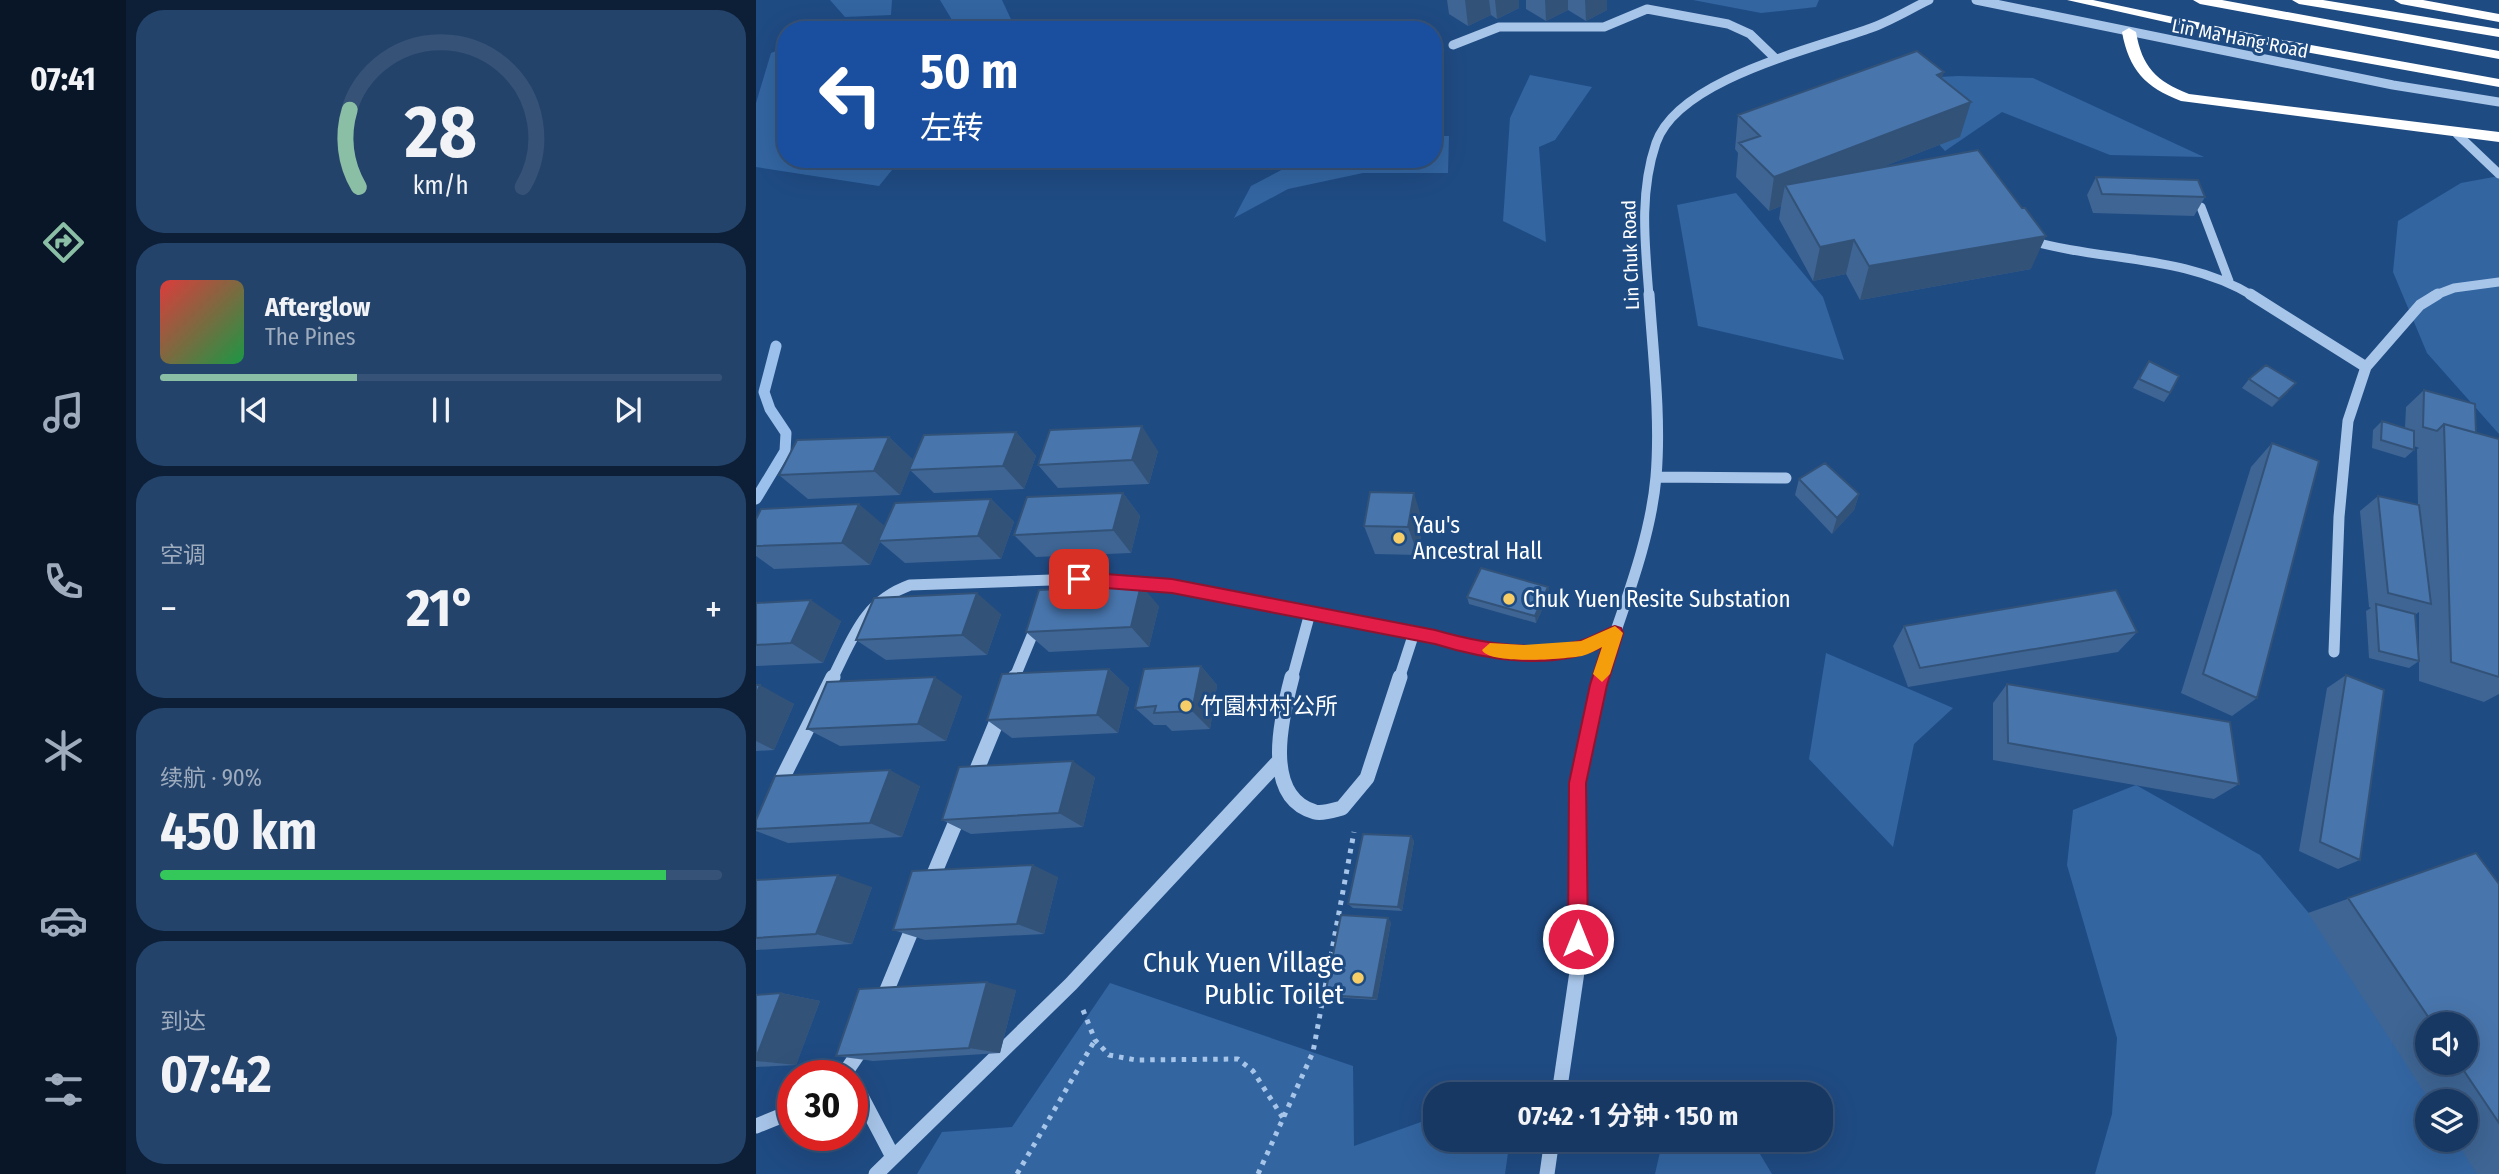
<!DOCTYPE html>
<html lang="zh">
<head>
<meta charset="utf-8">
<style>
	body { margin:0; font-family:"Fira Sans Condensed","Noto Sans SC",sans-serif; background:#24436b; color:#f1f3f6; height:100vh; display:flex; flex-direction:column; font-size:26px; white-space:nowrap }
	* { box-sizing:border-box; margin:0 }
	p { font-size:23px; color:#9eacbe }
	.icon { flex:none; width:38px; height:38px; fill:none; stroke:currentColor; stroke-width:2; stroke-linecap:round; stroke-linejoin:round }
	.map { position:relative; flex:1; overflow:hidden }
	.drawer { display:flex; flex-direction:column; gap:10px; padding:10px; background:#0d1f36; width:630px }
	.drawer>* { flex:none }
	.banner { position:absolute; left:21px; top:21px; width:665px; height:147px; border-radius:28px; box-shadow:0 7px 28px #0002,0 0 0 2px #365277; background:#1a4fa0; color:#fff; overflow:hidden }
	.buttons { position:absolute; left:1659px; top:1012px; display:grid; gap:14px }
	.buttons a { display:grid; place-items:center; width:63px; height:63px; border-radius:50%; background:#173862; box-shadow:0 7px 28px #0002,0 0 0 2px #365277; font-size:35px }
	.speed { position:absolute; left:21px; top:1060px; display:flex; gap:14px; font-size:35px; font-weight:700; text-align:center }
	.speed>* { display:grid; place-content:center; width:91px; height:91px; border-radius:50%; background:#173862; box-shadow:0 7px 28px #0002,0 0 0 2px #365277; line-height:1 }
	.speed .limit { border:10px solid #d22; background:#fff; color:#111 }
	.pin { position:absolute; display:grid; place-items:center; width:60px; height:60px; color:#fff; margin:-30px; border-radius:14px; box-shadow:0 4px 10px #0006 }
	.me { position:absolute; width:77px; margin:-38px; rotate:0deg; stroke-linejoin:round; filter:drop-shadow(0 0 5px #0008) }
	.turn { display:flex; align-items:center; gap:24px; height:147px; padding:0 28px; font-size:32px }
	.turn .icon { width:91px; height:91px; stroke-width:2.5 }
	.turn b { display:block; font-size:49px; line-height:60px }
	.big { font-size:52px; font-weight:700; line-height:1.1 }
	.drawer .tile { flex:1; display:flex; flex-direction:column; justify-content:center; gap:10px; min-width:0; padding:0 24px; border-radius:28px; background:#24436b }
	.drawer .dial { align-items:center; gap:0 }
	.dial svg { height:182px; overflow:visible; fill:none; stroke:#365277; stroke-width:7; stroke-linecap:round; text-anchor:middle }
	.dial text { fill:#f1f3f6; stroke:none }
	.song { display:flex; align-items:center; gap:21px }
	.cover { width:84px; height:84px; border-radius:10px; background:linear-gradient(135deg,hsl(0 70% 55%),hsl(140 70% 35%)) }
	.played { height:7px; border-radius:4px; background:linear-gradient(90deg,#8abfa5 35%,#365277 35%) }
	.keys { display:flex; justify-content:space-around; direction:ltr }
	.heat { display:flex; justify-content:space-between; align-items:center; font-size:38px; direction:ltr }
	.charge { height:10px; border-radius:5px; background:linear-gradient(90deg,#34c759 90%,#365277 0) }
	.trip { position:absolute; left:667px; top:1082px; width:410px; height:70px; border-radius:28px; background:#173862; box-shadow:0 7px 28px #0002,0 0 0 2px #365277; font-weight:700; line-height:70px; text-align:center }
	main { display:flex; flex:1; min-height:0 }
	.menu { display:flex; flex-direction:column; width:126px; justify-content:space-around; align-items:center; background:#091627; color:#9eacbe }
	.menu .icon { width:49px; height:49px }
	.menu .current { color:#8abfa5 }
	.menu b { font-size:32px; color:#f1f3f6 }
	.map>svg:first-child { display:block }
	.green { fill:#3365a1 }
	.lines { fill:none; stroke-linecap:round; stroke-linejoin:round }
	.stream { stroke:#9ac0eb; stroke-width:11 }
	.path { stroke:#a7c5e9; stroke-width:5; stroke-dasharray:4.5 6; stroke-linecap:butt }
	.minor-far2 { stroke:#a7c5e9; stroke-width:9 }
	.minor-far1 { stroke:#a7c5e9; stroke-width:11 }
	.minor { stroke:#a7c5e9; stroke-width:15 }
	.highway { fill:#fff; fill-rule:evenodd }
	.wall { fill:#3e6594; fill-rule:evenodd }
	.shaded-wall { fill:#325278 }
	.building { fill:#4875ac; stroke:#325278; stroke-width:2 }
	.route { fill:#e11d48; stroke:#92132f; stroke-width:2 }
	.slow { fill:#f59e0b }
	.poi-dot { fill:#f7cd67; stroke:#1f4b83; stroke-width:2.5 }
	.labels { text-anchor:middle; stroke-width:6; stroke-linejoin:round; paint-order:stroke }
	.far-street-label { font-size:19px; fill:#fff; stroke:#1f4b83 }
	.poi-label { font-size:23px; fill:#fff; stroke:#1f4b83; text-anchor:start }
	.near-poi-label { font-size:28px; fill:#fff; stroke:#1f4b83; text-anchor:end }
</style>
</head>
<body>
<main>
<nav class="menu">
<b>07:41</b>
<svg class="icon current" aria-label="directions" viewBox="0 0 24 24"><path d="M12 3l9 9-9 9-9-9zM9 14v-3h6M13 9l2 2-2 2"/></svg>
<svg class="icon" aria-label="music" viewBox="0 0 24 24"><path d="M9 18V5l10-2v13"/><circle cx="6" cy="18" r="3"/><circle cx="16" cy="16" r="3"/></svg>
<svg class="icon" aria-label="phone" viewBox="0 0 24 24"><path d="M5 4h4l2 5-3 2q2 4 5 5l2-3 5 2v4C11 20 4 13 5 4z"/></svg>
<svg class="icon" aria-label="climate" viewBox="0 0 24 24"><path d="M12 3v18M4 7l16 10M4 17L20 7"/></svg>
<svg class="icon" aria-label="car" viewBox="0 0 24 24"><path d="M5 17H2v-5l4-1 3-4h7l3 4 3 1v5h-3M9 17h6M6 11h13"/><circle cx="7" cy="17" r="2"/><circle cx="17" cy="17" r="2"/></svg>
<svg class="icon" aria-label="filters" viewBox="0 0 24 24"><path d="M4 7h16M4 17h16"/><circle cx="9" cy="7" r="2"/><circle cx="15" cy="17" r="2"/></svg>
</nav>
<section class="drawer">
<div class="tile dial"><svg viewBox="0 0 100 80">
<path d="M14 69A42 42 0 1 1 86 69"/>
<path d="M14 69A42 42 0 0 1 10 35" stroke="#8abfa5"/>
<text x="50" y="56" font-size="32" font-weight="700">28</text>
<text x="50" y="72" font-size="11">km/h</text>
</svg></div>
<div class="tile">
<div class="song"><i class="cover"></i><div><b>Afterglow</b><p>The Pines</p></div></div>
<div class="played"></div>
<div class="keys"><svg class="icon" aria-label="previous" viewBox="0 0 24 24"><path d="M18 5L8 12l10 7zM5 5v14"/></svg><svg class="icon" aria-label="pause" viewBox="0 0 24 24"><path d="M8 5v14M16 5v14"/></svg><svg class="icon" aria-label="next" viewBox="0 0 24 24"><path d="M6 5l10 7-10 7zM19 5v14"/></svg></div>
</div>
<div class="tile"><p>空调</p>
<div class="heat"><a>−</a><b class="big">21°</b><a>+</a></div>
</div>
<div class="tile"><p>续航 · 90%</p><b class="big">450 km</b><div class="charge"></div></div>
<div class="tile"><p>到达</p><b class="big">07:42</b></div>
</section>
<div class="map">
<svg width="1743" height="1174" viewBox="0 0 1743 1174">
	<rect width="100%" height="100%" fill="#1f4b83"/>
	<path class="green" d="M 74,0 L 136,0 L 135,15 L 89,17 Z
		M 184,0 L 246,0 L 260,30 L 202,30 Z
		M 937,0 L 1063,0 L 1060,7 L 1005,13 Z
		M 30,47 L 30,159 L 145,159 L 123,186 L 0,167 L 0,103 L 15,53 Z
		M 774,75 L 836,87 L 799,140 L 783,147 L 790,242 L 747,221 L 754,118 Z
		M 1202,76 L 1277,78 L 1448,157 L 1354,155 L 1246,112 L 1189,151 L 1124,80 Z
		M 677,136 L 693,136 L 692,173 L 607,173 L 532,189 L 478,218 L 495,186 L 546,159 L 677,159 Z
		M 1743,176 L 1743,434 L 1671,353 L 1637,272 L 1642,221 L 1705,183 Z
		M 980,193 L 1067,297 L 1088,360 L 942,326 L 921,205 Z
		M 1070,653 L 1197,708 L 1158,744 L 1137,847 L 1053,759 Z
		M 1380,785 L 1504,855 L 1648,1026 L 1701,1101 L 1671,1101 L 1671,1139 L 1710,1139 L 1743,1174 L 1339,1174 L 1356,1114 L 1361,1038 L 1311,865 L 1317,810 Z
		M 354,983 L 597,1066 L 598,1146 L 679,1117 L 679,1139 L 754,1139 L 749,1174 L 161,1174 L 186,1132 L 256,1127 Z
		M 907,1139 L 995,1139 L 1016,1174 L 899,1174 Z"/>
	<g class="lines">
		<path class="stream" d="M 0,499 L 29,451 L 30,433 L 14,409 L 8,392 L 20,346"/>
		<path class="path" d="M 327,1010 L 339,1040 L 353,1055 L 380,1060 L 482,1059 L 497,1071 L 527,1118
			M 261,1174 L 339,1040
			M 502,1174 L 557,1052 L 598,832"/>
		<path class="minor-far2" d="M 1220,0 L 1637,85 L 1743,102
			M 697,45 L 743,27 L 848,27 L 891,9 L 972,24 L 994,34 L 1020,59
			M 1701,134 L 1743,174
			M 1445,207 L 1473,281
			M 1272,240 C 1346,262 1429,254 1497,296
			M 893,296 C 889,244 883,193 900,143 C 922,79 1057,49 1115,28 C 1135,21 1154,9 1173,0
			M 1677,296 L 1698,288 L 1743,282"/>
		<path class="minor-far1" d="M 1494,294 L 1610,367
			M 900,477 L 1030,478
			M 1578,652 L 1583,517 L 1592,421 L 1610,367 L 1664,305 L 1682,294
			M 76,679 C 97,638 107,602 154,585 L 323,579 L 417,586 L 751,652 C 794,654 820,652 859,633
			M 258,679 L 282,621
			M 536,679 L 554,613
			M 643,679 L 658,633
			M 844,679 C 864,614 894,545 900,477 C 905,417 897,354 893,294"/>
		<path class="minor" d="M 536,677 C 526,715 505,797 559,812 C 567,814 578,810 586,808 L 611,778 L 644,677
			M 254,688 L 259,677
			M 217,779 L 245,711
			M 21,789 L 77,677
			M 173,886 L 204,812
			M 126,1002 L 159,922
			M 87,1076 L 108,1045
			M 96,1079 L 137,1157
			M 803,1094 L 822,965 L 821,783 L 845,677
			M 0,1126 L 37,1111
			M 120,1174 L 315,984 L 523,761
			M 791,1174 L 796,1139"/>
		<path class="highway" d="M 1311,0 L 1337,0 L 1521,39 L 1743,79 L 1743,87 L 1521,47 Z
			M 1437,0 L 1466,0 L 1743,51 L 1743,59 L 1444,4 Z
			M 1536,0 L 1567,0 L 1743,29 L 1743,37 L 1543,4 Z
			M 1638,0 L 1667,0 L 1743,14 L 1743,22 L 1645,4 Z
			M 1373,28 L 1380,32 C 1386,67 1400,81 1433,94 L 1743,132 L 1743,142 L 1425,101 C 1389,87 1373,70 1366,32 Z"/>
	</g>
	<path class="wall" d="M 691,0 L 763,0 L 763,8 L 741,19 L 735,15 L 712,26 L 693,14 Z
		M 770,0 L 851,0 L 851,10 L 830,21 L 812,10 L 790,21 L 770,9 Z
		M 1186,79 L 1215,102 L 1204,137 L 1126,167 L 1275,269 L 1104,300 L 1090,274 L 1057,281 L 1023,219 L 1025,206 L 1013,211 L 980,177 L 982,153 L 979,149 L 982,115 Z
		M 1340,177 L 1449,197 L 1438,216 L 1337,213 L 1331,195 Z
		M 1393,361 L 1414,393 L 1408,402 L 1377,388 Z
		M 1493,379 L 1532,392 L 1516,407 L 1486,388 Z
		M 1668,390 L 1720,433 L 1743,677 L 1743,694 L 1728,702 L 1663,681 L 1663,661 L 1653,668 L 1613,658 L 1610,611 L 1615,608 L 1613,607 L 1604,511 L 1622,496 L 1662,505 L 1661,449 L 1663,448 L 1658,446 L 1658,450 L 1649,458 L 1616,448 L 1617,430 L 1626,421 L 1649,428 L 1650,407 ZM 1663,612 L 1663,660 L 1659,615 Z
		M 260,432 L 280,456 L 268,489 L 178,493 L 154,470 L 144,495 L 52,499 L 23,475 L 133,437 L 157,460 Z
		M 1516,443 L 1501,698 L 1476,716 L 1425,693 L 1495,467 Z
		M 402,451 L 393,484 L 302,488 L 282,465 Z
		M 1043,479 L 1103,494 L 1098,510 L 1076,534 L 1039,495 Z
		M 367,493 L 384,516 L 375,553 L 280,557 L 258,535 Z
		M 235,499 L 258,522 L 245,559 L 149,563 L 124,542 L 114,565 L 18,569 L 0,556 L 0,519 L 129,526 Z
		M 667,522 L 662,555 L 619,554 L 608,526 Z
		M 792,587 L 793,594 L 780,623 L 713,604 L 711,597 Z
		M 0,603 L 85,621 L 67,663 L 0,666 Z
		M 403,606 L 393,647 L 293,652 L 270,632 Z
		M 245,614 L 231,655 L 130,660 L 100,640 Z
		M 1148,626 L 1381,632 L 1362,652 L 1152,687 L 1137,646 Z
		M 445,666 L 461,685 L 454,729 L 416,731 L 410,725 L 398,725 L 379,708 Z
		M 353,669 L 373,688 L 362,733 L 256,738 L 231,720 Z
		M 1590,675 L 1604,860 L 1582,869 L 1543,851 L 1571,688 Z
		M 1251,684 L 1483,784 L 1458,799 L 1237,760 L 1237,703 Z
		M 0,685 L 38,704 L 18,750 L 0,751 Z
		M 206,696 L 190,741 L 84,746 L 51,729 Z
		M 339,777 L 327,827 L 215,834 L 186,820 Z
		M 164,786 L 146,837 L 32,843 L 0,831 L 0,820 Z
		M 655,836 L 658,841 L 646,911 L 597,908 L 592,904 Z
		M 1720,853 L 1743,884 L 1743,1174 L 1721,1174 L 1699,1139 L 1710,1139 L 1710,1101 L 1674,1101 L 1552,913 ZM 1671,1024 L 1710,1024 L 1710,1062 L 1671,1062 Z
		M 302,877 L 288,934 L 169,940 L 137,930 Z
		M 0,880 L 116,887 L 96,944 L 0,950 Z
		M 635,922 L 621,1000 L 574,997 L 569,995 Z
		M 260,990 L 244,1053 L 117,1061 L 80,1056 Z
		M 25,993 L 64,1001 L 40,1065 L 0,1067 L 0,995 Z"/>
	<path class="shaded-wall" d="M 709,0 L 733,0 L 735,15 L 712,26 Z
		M 739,0 L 763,0 L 763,8 L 741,19 Z
		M 789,0 L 812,0 L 812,10 L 790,21 Z
		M 829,0 L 851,0 L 851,10 L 830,21 Z
		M 1188,72 L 1178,106 L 1181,75 Z
		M 1215,102 L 1204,137 L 1038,201 L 1029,185 L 1025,206 L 1013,211 L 1018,177 Z
		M 1290,236 L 1275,269 L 1104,300 L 1113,266 Z
		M 1098,240 L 1090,274 L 1057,281 L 1064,247 Z
		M 1540,383 L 1532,392 L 1516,407 L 1523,399 Z
		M 386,426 L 402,451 L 393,484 L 376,460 Z
		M 260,432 L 280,456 L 268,489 L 247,466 Z
		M 133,437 L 158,461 L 144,495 L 118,471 Z
		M 367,493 L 384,516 L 375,553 L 357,530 Z
		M 658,493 L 667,522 L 662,555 L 652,527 Z
		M 1103,494 L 1098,510 L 1076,534 L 1081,518 Z
		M 235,499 L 258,522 L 245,559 L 222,536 Z
		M 103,504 L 130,527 L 122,541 L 124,542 L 114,565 L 86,543 Z
		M 385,585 L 403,606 L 393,647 L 375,627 Z
		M 792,587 L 793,594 L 780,623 L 779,616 Z
		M 221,593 L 245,614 L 231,655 L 206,635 Z
		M 55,600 L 85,621 L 67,663 L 35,643 Z
		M 445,666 L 461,685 L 454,729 L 436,711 Z
		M 353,669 L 373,688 L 362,733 L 341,715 Z
		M 179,677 L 206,696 L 190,741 L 162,724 Z
		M 4,685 L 38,704 L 18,750 L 0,741 L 0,695 Z
		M 317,761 L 339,777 L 327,827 L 303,813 Z
		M 134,770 L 164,786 L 146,837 L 114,823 Z
		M 655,836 L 658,841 L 646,911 L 642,907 Z
		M 277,865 L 302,877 L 288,934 L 261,924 Z
		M 82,875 L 116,887 L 96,944 L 60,934 Z
		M 632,918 L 635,922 L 621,1000 L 617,998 Z
		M 231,982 L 260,990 L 244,1053 L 213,1048 Z
		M 25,993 L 64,1001 L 40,1065 L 0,1061 L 0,1058 Z"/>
	<path class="building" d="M 1161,51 L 1188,72 L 1181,75 L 1215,102 L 1018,177 L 983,143 L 1004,136 L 982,115 Z
		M 1222,150 L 1266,208 L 1269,208 L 1290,236 L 1113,266 L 1098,240 L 1064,247 L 1029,185 Z
		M 1340,177 L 1442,180 L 1449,197 L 1346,194 Z
		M 1393,361 L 1423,376 L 1414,393 L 1383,379 Z
		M 1510,365 L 1540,383 L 1523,399 L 1493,379 Z
		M 1668,390 L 1719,404 L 1720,433 L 1688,424 L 1681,431 L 1667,427 Z
		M 1626,421 L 1658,431 L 1658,450 L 1625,440 Z
		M 1688,424 L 1743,439 L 1743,677 L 1695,662 Z
		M 386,426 L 376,460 L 282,465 L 294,430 Z
		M 260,432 L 247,466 L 153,470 L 168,435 Z
		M 133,437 L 118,471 L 23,475 L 41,440 Z
		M 1516,443 L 1563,461 L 1501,698 L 1447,674 Z
		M 1069,463 L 1103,494 L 1081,518 L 1043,479 Z
		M 614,492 L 658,493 L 652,527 L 608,526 Z
		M 367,493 L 357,530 L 258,535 L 271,497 Z
		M 1622,496 L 1663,505 L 1675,604 L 1632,593 Z
		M 235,499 L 222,536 L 122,541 L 139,503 Z
		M 103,504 L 86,543 L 0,546 L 0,519 L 5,509 Z
		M 725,568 L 792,587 L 779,616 L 711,597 Z
		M 385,585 L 375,627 L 270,632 L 283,590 Z
		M 1360,590 L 1381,632 L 1164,668 L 1148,626 Z
		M 221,593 L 206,635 L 100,640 L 118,598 Z
		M 55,600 L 35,643 L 0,645 L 0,603 Z
		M 1620,604 L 1659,614 L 1663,661 L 1623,651 Z
		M 445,666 L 436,711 L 398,713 L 400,706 L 379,708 L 388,669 Z
		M 353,669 L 341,715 L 231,720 L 246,674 Z
		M 1590,675 L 1628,690 L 1604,860 L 1564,842 Z
		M 179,677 L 162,724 L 51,729 L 71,682 Z
		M 1251,684 L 1474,722 L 1483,784 L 1252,743 Z
		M 0,685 L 4,685 L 0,695 Z
		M 317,761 L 303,813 L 186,820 L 203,767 Z
		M 134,770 L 114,823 L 0,829 L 0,820 L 19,776 Z
		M 607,834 L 655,836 L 642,907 L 592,904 Z
		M 1720,853 L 1743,884 L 1743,1123 L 1702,1062 L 1710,1062 L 1710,1024 L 1677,1024 L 1592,898 Z
		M 277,865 L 261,924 L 137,930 L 156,871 Z
		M 82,875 L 60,934 L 0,938 L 0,880 Z
		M 585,915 L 632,918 L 617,998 L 569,995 Z
		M 231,982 L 213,1048 L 80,1056 L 103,989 Z
		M 25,993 L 0,1058 L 0,995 Z"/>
	<path class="route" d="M 323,572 L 416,579 L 679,630 C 724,643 777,652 824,641 C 836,638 847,630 859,626 L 865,628 L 867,633 L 851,685 L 830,783 L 832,939 L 829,946 L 822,949 L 815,946 L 812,939 L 813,783 L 834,685 L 846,647 C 796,671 730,660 679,644 L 416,593 L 323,586 L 315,579 Z"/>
	<path class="slow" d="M 859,626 L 867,633 L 854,674 L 846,682 L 837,674 L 846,647 C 840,650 833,654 826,656 C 809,659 733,665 726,650 L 734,643 L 768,645 L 825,641 Z"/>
	<g class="poi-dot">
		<circle cx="643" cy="538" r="7"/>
		<circle cx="753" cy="599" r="7"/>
		<circle cx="430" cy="706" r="7"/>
		<circle cx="602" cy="978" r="7"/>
	</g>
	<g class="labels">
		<g class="far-street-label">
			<text transform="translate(1484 38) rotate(11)" y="7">Lin Ma Hang Road</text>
			<text transform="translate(874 255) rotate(-92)" y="7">Lin Chuk Road</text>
		</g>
		<g class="poi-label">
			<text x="657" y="533">Yau's<tspan x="657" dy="26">Ancestral Hall</tspan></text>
			<text x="767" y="607">Chuk Yuen Resite Substation</text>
			<text x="444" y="714">竹園村村公所</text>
		</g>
		<g class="near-poi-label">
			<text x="588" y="972">Chuk Yuen Village<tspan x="588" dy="32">Public Toilet</tspan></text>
		</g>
	</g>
</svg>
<div class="buttons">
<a><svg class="icon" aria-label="sound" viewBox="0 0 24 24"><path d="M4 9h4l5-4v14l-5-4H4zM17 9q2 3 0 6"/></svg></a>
<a><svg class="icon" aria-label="layers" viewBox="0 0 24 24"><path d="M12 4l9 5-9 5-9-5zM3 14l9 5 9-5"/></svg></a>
</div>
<div class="speed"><div class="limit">30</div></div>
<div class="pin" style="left:323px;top:579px;background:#d93025"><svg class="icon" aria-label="arrive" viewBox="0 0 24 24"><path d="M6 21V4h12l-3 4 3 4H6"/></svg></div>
<svg class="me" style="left:822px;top:939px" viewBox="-20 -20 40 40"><circle r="17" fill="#e11d48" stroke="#fff" stroke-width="3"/><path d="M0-11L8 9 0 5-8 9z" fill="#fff"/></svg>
<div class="trip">07:42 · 1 分钟 · 150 m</div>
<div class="banner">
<div class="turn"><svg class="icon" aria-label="left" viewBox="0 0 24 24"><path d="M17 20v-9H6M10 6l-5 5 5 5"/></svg><div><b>50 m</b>左转</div></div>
</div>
</div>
</main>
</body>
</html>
